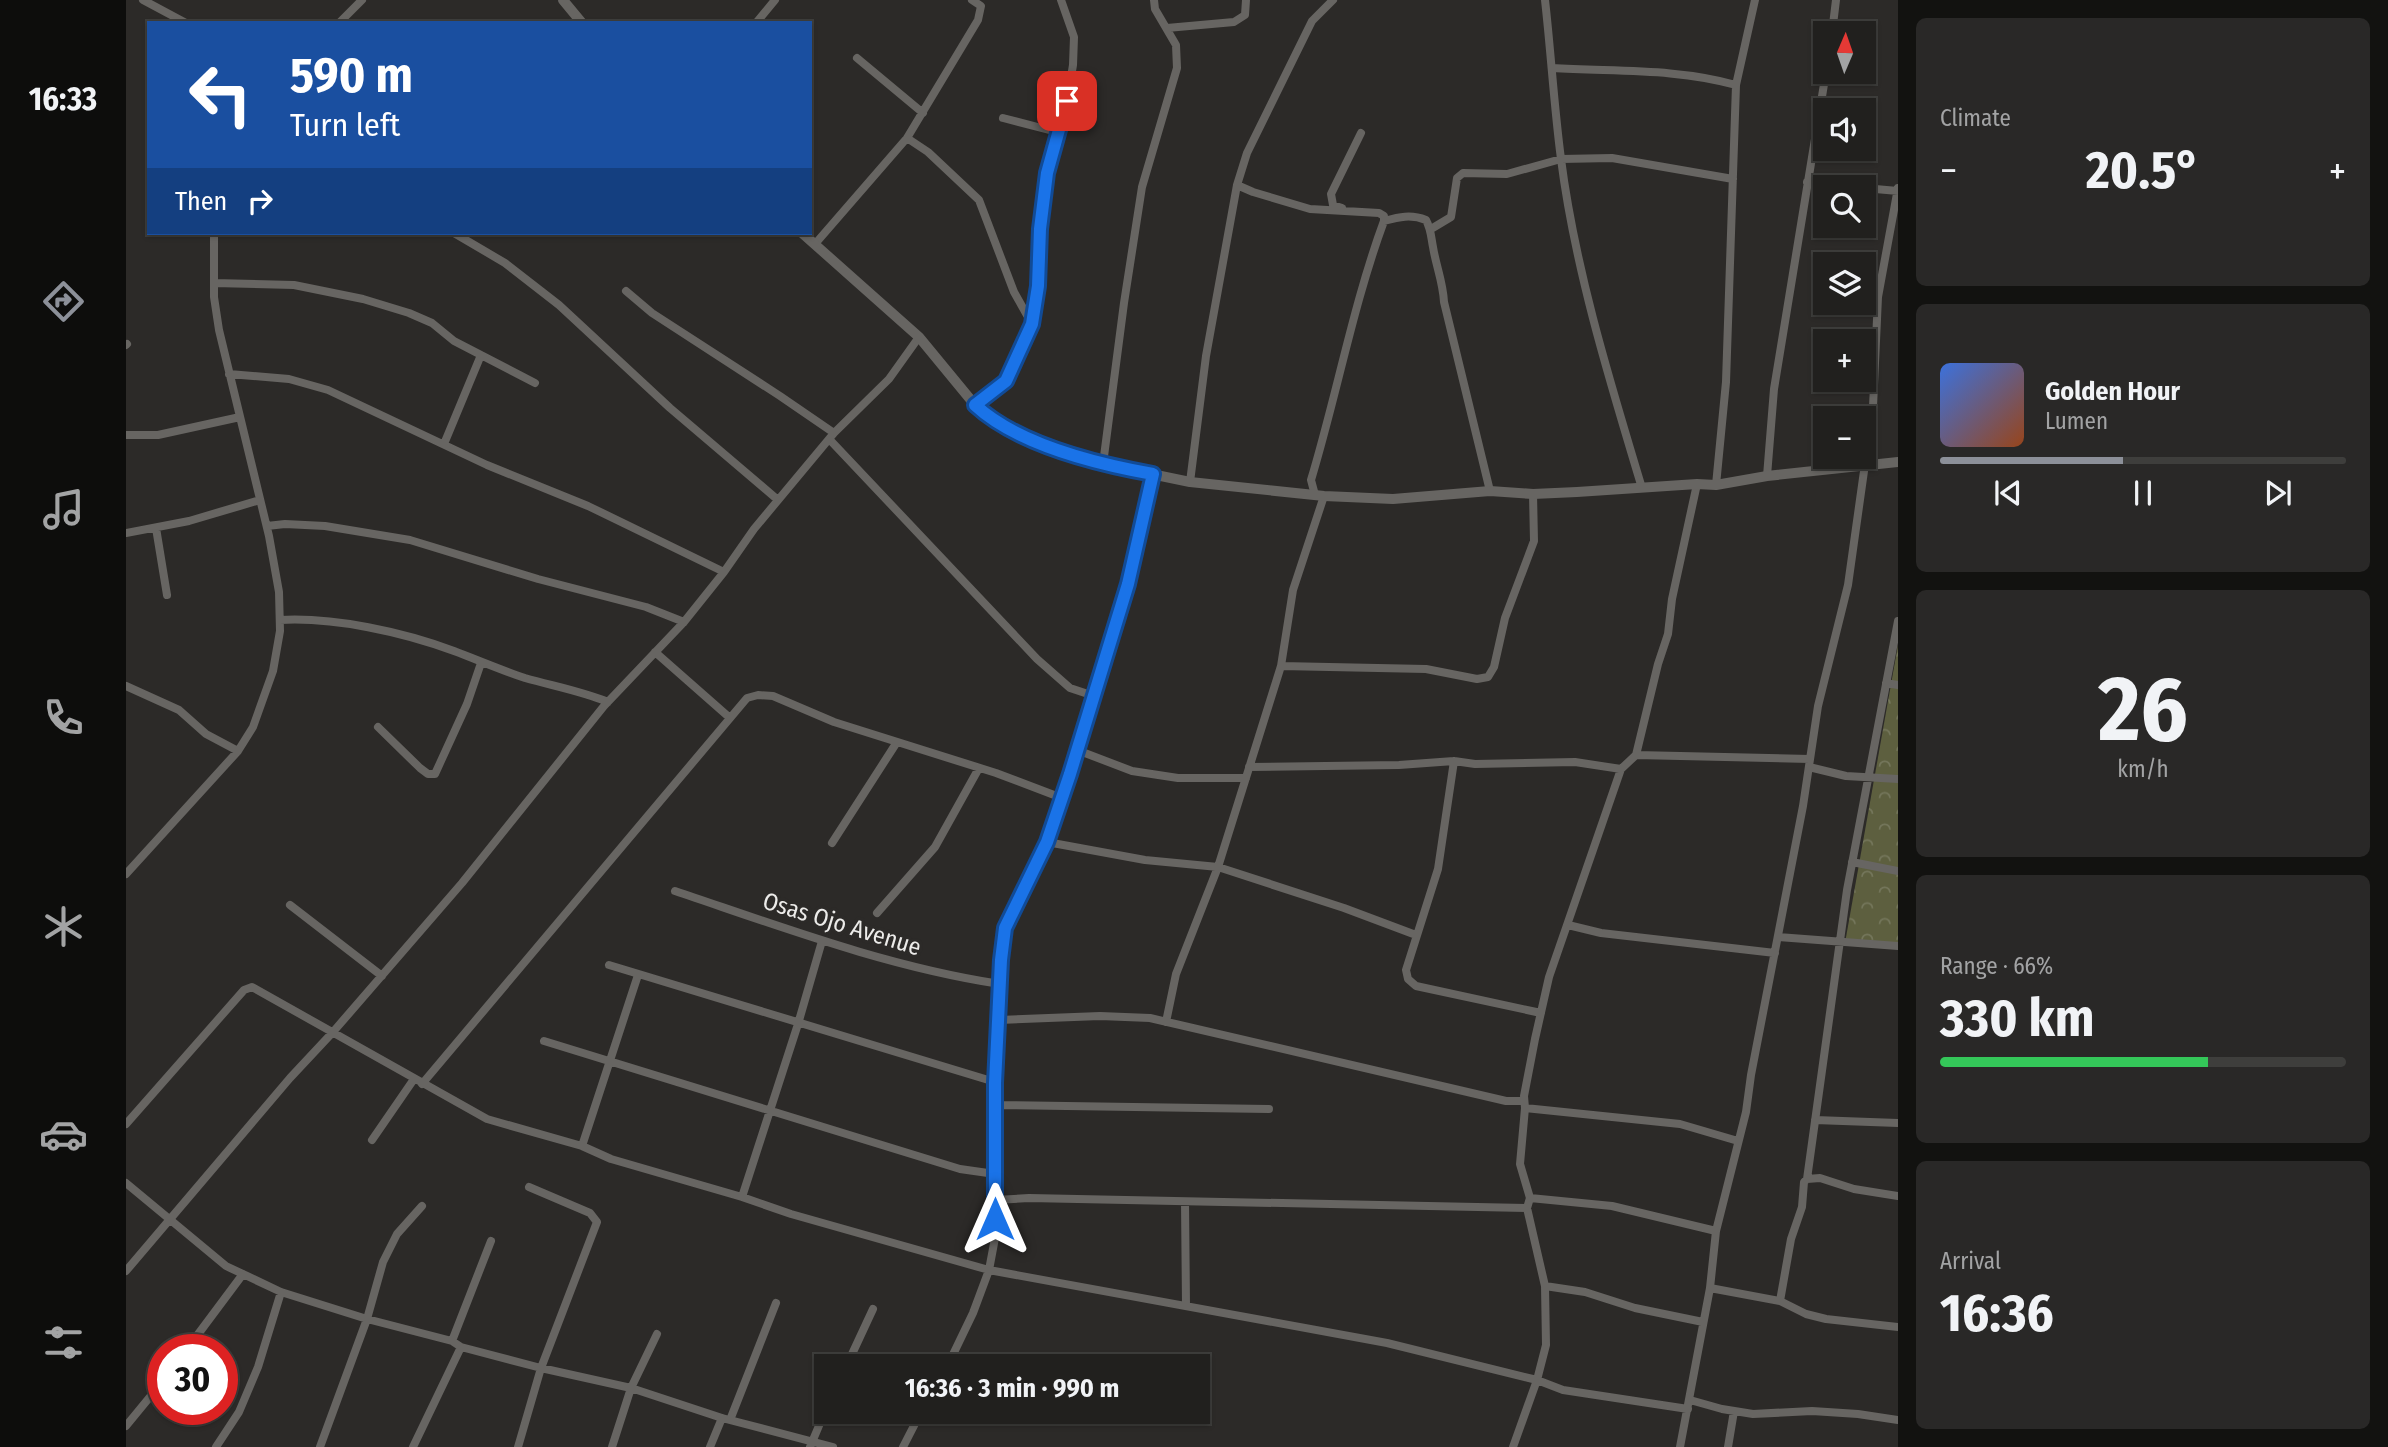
<!DOCTYPE html>
<html lang="en">
<head>
<meta charset="utf-8">
<style>
	body { margin:0; font-family:"Fira Sans Condensed",sans-serif; background:#292827; color:#f1f3f6; height:100vh; display:flex; flex-direction:column; font-size:26px; white-space:nowrap }
	* { box-sizing:border-box; margin:0 }
	p { font-size:23px; color:#a2a3a4 }
	.icon { flex:none; width:38px; height:38px; fill:none; stroke:currentColor; stroke-width:2; stroke-linecap:round; stroke-linejoin:round }
	.map { position:relative; flex:1; overflow:hidden }
	.side { display:flex; flex-direction:column; gap:18px; padding:18px; background:#121210; width:490px }
	.side>* { flex:none }
	.hud { position:absolute; left:21px; top:21px; width:665px; height:214px; border-radius:0px; box-shadow:0 2px 5px #0004,0 0 0 2px #3e3e3c; background:#1a4fa0; color:#fff; overflow:hidden }
	.needle { width:46px; rotate:2deg }
	.fabs { position:absolute; left:1687px; top:21px; display:grid; gap:14px }
	.fabs a { display:grid; place-items:center; width:63px; height:63px; border-radius:0px; background:#21201e; box-shadow:0 2px 5px #0004,0 0 0 2px #3e3e3c; font-size:35px }
	.speed { position:absolute; left:21px; top:1334px; display:flex; gap:14px; font-size:35px; font-weight:700; text-align:center }
	.speed>* { display:grid; place-content:center; width:91px; height:91px; border-radius:50%; background:#21201e; box-shadow:0 2px 5px #0004,0 0 0 2px #3e3e3c; line-height:1 }
	.speed .limit { border:10px solid #d22; background:#fff; color:#111 }
	.pin { position:absolute; display:grid; place-items:center; width:60px; height:60px; color:#fff; margin:-30px; border-radius:14px; box-shadow:0 4px 10px #0006 }
	.me { position:absolute; width:77px; margin:-38px; rotate:0deg; stroke-linejoin:round; filter:drop-shadow(0 0 5px #0008) }
	.turn { display:flex; align-items:center; gap:24px; height:147px; padding:0 28px; font-size:32px }
	.turn .icon { width:91px; height:91px; stroke-width:2.5 }
	.turn b { display:block; font-size:49px; line-height:60px }
	.then { display:flex; align-items:center; height:66px; padding:0 28px; background:#0003; gap:14px; font-size:26px }
	.big { font-size:52px; font-weight:700; line-height:1.1 }
	.side .widget { flex:1; display:flex; flex-direction:column; justify-content:center; gap:10px; min-width:0; padding:0 24px; border-radius:10px; background:#292827 }
	.side .dial { align-items:center; gap:0 }
	.dial b { font-size:91px; line-height:1 }
	.song { display:flex; align-items:center; gap:21px }
	.cover { width:84px; height:84px; border-radius:10px; background:linear-gradient(135deg,hsl(220 70% 55%),hsl(20 70% 35%)) }
	.played { height:7px; border-radius:4px; background:linear-gradient(90deg,#8c9099 45%,#3e3e3c 45%) }
	.keys { display:flex; justify-content:space-around; direction:ltr }
	.heat { display:flex; justify-content:space-between; align-items:center; font-size:38px; direction:ltr }
	.charge { height:10px; border-radius:5px; background:linear-gradient(90deg,#34c759 66%,#3e3e3c 0) }
	.trip { position:absolute; left:688px; top:1354px; width:396px; height:70px; border-radius:0px; background:#21201e; box-shadow:0 2px 5px #0004,0 0 0 2px #3e3e3c; font-weight:700; line-height:70px; text-align:center }
	main { display:flex; flex:1; min-height:0 }
	.menu { display:flex; flex-direction:column; width:126px; justify-content:space-around; align-items:center; background:#0d0d0c; color:#a2a3a4 }
	.menu .icon { width:49px; height:49px }
	.menu .selected { color:#8c9099 }
	.menu b { font-size:32px; color:#f1f3f6 }
	.map>svg:first-child { display:block }
	.forest { fill:url(#forest-crowns) }
	.lines { fill:none; stroke-linecap:round; stroke-linejoin:round }
	.minor { stroke:#676562; stroke-width:8 }
	.tertiary { stroke:#676562; stroke-width:10 }
	.route-casing { stroke:#114b97; stroke-width:18 }
	.route { stroke:#1a73e8; stroke-width:12 }
	.labels { text-anchor:middle; stroke-width:7; stroke-linejoin:round; paint-order:stroke }
	.street-label { font-size:24px; fill:#ecebe9; stroke:#2c2a28 }
</style>
</head>
<body>
<main>
<nav class="menu">
<b>16:33</b>
<svg class="icon selected" aria-label="directions" viewBox="0 0 24 24"><path d="M12 3l9 9-9 9-9-9zM9 14v-3h6M13 9l2 2-2 2"/></svg>
<svg class="icon" aria-label="music" viewBox="0 0 24 24"><path d="M9 18V5l10-2v13"/><circle cx="6" cy="18" r="3"/><circle cx="16" cy="16" r="3"/></svg>
<svg class="icon" aria-label="phone" viewBox="0 0 24 24"><path d="M5 4h4l2 5-3 2q2 4 5 5l2-3 5 2v4C11 20 4 13 5 4z"/></svg>
<svg class="icon" aria-label="climate" viewBox="0 0 24 24"><path d="M12 3v18M4 7l16 10M4 17L20 7"/></svg>
<svg class="icon" aria-label="car" viewBox="0 0 24 24"><path d="M5 17H2v-5l4-1 3-4h7l3 4 3 1v5h-3M9 17h6M6 11h13"/><circle cx="7" cy="17" r="2"/><circle cx="17" cy="17" r="2"/></svg>
<svg class="icon" aria-label="filters" viewBox="0 0 24 24"><path d="M4 7h16M4 17h16"/><circle cx="9" cy="7" r="2"/><circle cx="15" cy="17" r="2"/></svg>
</nav>
<div class="map">
<svg width="1772" height="1447" viewBox="0 0 1772 1447">
	<defs>
		<pattern id="forest-crowns" width="20" height="18" patternUnits="userSpaceOnUse" patternTransform="scale(1.75)"><rect width="20" height="18" fill="#5d5f3f"/><path d="M2 6a3 3 0 1 1 6 0M12 15a3 3 0 1 1 6 0" fill="none" stroke="#74765b"/></pattern>
	</defs>
	<rect width="100%" height="100%" fill="#2c2a28"/>
	<path class="forest" d="M 1772,645 L 1772,946 L 1719,943 Z"/>
	<g class="lines">
		<path class="minor" d="M 17,0 L 60,23
			M 1419,0 C 1425,53 1428,106 1435,159 C 1449,269 1484,382 1516,488
			M 213,23 L 236,0
			M 630,23 L 649,0
			M 1041,28 L 1108,22 L 1119,15 L 1120,0
			M 1706,33 L 1710,0
			M 731,58 L 797,113
			M 1426,68 C 1488,72 1550,68 1610,85
			M 877,118 L 931,132
			M 781,138 L 802,152 L 853,200 L 888,292 L 906,324
			M 1681,182 L 1706,187
			M 1111,185 L 1127,192 L 1184,209 L 1253,213 L 1258,216 L 1258,221
			M 1738,188 L 1772,191
			M 1216,208 L 1207,205 L 1205,194 L 1235,133
			M 1258,221 C 1273,217 1285,214 1300,220 C 1305,229 1305,237 1307,247 C 1310,266 1317,282 1318,302 L 1364,491
			M 1305,229 L 1325,217 L 1331,178 L 1337,173 L 1381,174 L 1435,159 L 1486,158 L 1607,179
			M 328,233 L 379,263 L 433,305 L 544,408 L 652,500
			M 689,244 L 781,138 L 852,20 L 855,6 L 846,0
			M 88,283 L 168,285 L 237,299 L 283,313 L 306,323 L 328,341 L 409,383
			M 500,291 L 526,313 L 654,396 L 708,433
			M 0,345 L 1,344
			M 103,374 L 163,379 L 202,390 L 361,465 L 462,506 L 598,572
			M 849,405 L 880,381 L 906,324 L 912,286 L 914,229 L 921,173 L 941,101 L 947,65 L 948,37 L 935,0
			M 0,435 L 32,435 L 114,417
			M 704,440 L 911,659 L 944,688 L 968,696
			M 318,444 L 355,355
			M 977,464 L 998,303 L 1016,187 L 1051,68 L 1050,45 L 1029,9 L 1028,0
			M 1641,476 L 1648,389 L 1700,72
			M 1064,482 L 1080,356 L 1111,185 L 1121,153 L 1186,21 L 1207,0
			M 1590,485 L 1600,382 L 1610,85 L 1629,0
			M 1189,495 L 1185,480 C 1211,394 1227,305 1258,221
			M 141,526 L 159,524 L 199,526 L 284,540 L 412,579 L 520,607 L 558,622
			M 30,528 L 41,595
			M 0,533 L 63,521 L 134,500
			M 154,620 C 208,617 277,632 328,651 C 352,660 375,670 399,678 C 427,686 455,691 482,702
			M 529,652 L 604,718
			M 1155,666 L 1300,669 L 1351,679 L 1362,677 L 1368,667 L 1379,618 L 1408,541 L 1407,494
			M 1760,683 L 1772,685
			M 0,686 L 53,710 L 80,734 L 112,751
			M 252,727 L 294,768 L 302,774 L 309,774 L 341,704 L 355,663
			M 951,750 L 1006,771 L 1052,778 L 1120,778
			M 1510,755 L 1684,759
			M 1328,761 L 1312,869 L 1280,970 L 1282,979 L 1290,986 L 1415,1013
			M 1123,767 L 1273,765 L 1328,761 L 1349,764 L 1449,762 L 1495,769
			M 1683,767 L 1720,776 L 1772,779
			M 921,842 L 1019,860 L 1092,867 L 1218,908 L 1290,935
			M 706,843 L 771,742
			M 1726,862 L 1772,871
			M 0,874 L 112,751 L 127,727 L 147,671 L 154,631 L 153,592 L 143,536 L 93,330 L 88,297 L 88,233
			M 549,891 C 656,927 762,967 874,984
			M 164,905 L 256,976
			M 751,913 L 809,847 L 853,768
			M 1442,925 L 1475,933 L 1649,953
			M 1652,937 L 1772,946
			M 483,965 L 869,1082
			M 873,1020 L 974,1016 L 1024,1018 L 1380,1101 L 1398,1101
			M 1040,1022 L 1050,974 L 1092,867 L 1155,666 L 1167,590 L 1198,496
			M 418,1041 L 834,1169 L 869,1174
			M 296,1084 L 621,698 L 632,695 L 647,696 L 708,722 L 870,773 L 936,798
			M 870,1105 L 1143,1109
			M 1399,1108 L 1554,1124 L 1612,1141
			M 1689,1120 L 1772,1123
			M 0,1124 L 118,990 L 126,987 L 361,1119 L 456,1146 L 485,1159 L 616,1197 L 665,1214 L 863,1270 L 1261,1343 L 1411,1380 L 1437,1390 L 1562,1409
			M 246,1140 L 288,1079
			M 456,1146 L 512,975
			M 1681,1179 L 1721,890 L 1772,621
			M 0,1183 L 100,1266 L 155,1292 L 241,1319 L 326,1341 L 335,1347 L 415,1368 L 505,1388 L 596,1418 L 707,1447
			M 616,1197 L 672,1024 L 696,941
			M 1404,1198 L 1486,1206 L 1590,1231
			M 870,1200 L 903,1198 L 1401,1208
			M 1059,1202 L 1060,1305
			M 0,1271 L 164,1078 L 207,1032 L 336,883 L 478,706 L 558,622 L 598,572 L 628,529 L 708,433 L 763,379 L 793,337
			M 1419,1286 L 1459,1292 L 1509,1308 L 1577,1322
			M 1584,1288 L 1654,1301 L 1680,1314 L 1700,1319 L 1772,1327
			M 1654,1301 L 1665,1239 L 1676,1207 L 1678,1182 L 1681,1179 L 1694,1178 L 1728,1189 L 1772,1196
			M 326,1341 L 365,1241
			M 61,1349 L 117,1274
			M 720,1367 L 747,1309
			M 821,1367 L 847,1313 L 863,1270 L 869,1238 L 869,1082 L 875,960 L 879,928 L 921,842 L 936,798 L 1002,584 L 1027,474
			M 1564,1400 L 1596,1409 L 1627,1414 L 1686,1411 L 1732,1414 L 1772,1420
			M 604,1420 L 650,1303
			M 0,1426 L 37,1381
			M 90,1447 L 113,1412 L 132,1367 L 155,1292
			M 194,1447 L 241,1319 L 257,1262 L 271,1234 L 296,1206
			M 287,1447 L 335,1347
			M 392,1447 L 415,1368 L 471,1222 L 464,1213 L 403,1187
			M 486,1447 L 505,1388 L 531,1334
			M 584,1447 L 596,1418
			M 684,1447 L 700,1409
			M 777,1447 L 795,1412
			M 1387,1447 L 1411,1380 L 1420,1345 L 1419,1286 L 1401,1208 L 1404,1198 L 1394,1164 L 1399,1108 L 1398,1096 L 1409,1039 L 1423,977 L 1495,769 L 1510,755 L 1532,664 L 1542,634 L 1546,599 L 1571,484
			M 1554,1447 L 1584,1288 L 1590,1231 L 1620,1112 L 1625,1075 L 1677,806 L 1692,706 L 1722,585 L 1747,407 L 1752,297 L 1772,188
			M 1602,1447 L 1608,1411"/>
		<path class="tertiary" d="M 437,0 L 456,23
			M 676,233 L 793,337 L 849,405 L 862,417 L 896,436 L 977,464 L 1064,482 L 1198,496 L 1267,499 L 1364,491 L 1407,494 L 1451,492 L 1571,484 L 1590,485 L 1641,476 L 1772,462"/>
	</g>
	<g class="lines">
		<defs>
			<path id="route" d="M 869,1219 L 869,1083 L 875,960 L 879,928 L 921,842 L 944,774 L 1002,584 L 1027,474 C 971,464 891,444 849,405 L 880,381 L 906,324 L 912,286 L 914,229 L 921,173 L 941,101"/>
		</defs>
		<use href="#route" class="route-casing"/>
		<use href="#route" class="route"/>
	</g>
	<g class="labels">
		<g class="street-label">
			<text transform="translate(716 924) rotate(17)" y="8">Osas Ojo Avenue</text>
		</g>
	</g>
</svg>
<div class="fabs">
<a><svg class="needle" viewBox="-14 -14 28 28"><path d="M0-13l5 13h-10z" fill="#e53935"/><path d="M0 13l5-13h-10z" fill="#a2a3a4"/></svg></a>
<a><svg class="icon" aria-label="sound" viewBox="0 0 24 24"><path d="M4 9h4l5-4v14l-5-4H4zM17 9q2 3 0 6"/></svg></a>
<a><svg class="icon" aria-label="search" viewBox="0 0 24 24"><circle cx="10" cy="10" r="6"/><path d="M15 15l6 6"/></svg></a>
<a><svg class="icon" aria-label="layers" viewBox="0 0 24 24"><path d="M12 4l9 5-9 5-9-5zM3 14l9 5 9-5"/></svg></a>
<a>+</a>
<a>−</a>
</div>
<div class="speed"><div class="limit">30</div></div>
<div class="pin" style="left:941px;top:101px;background:#d93025"><svg class="icon" aria-label="arrive" viewBox="0 0 24 24"><path d="M6 21V4h12l-3 4 3 4H6"/></svg></div>
<svg class="me" style="left:869px;top:1219px" viewBox="-20 -20 40 40"><path d="M0-17L14 15 0 8-14 15z" fill="#1a73e8" stroke="#fff" stroke-width="4"/></svg>
<div class="trip">16:36 · 3 min · 990 m</div>
<div class="hud">
<div class="turn"><svg class="icon" aria-label="left" viewBox="0 0 24 24"><path d="M17 20v-9H6M10 6l-5 5 5 5"/></svg><div><b>590 m</b>Turn left</div></div>
<div class="then">Then<svg class="icon" aria-label="right" viewBox="0 0 24 24"><path d="M7 20v-9h11M14 6l5 5-5 5"/></svg></div>
</div>
</div>
<section class="side">
<div class="widget"><p>Climate</p>
<div class="heat"><a>−</a><b class="big">20.5°</b><a>+</a></div>
</div>
<div class="widget">
<div class="song"><i class="cover"></i><div><b>Golden Hour</b><p>Lumen</p></div></div>
<div class="played"></div>
<div class="keys"><svg class="icon" aria-label="previous" viewBox="0 0 24 24"><path d="M18 5L8 12l10 7zM5 5v14"/></svg><svg class="icon" aria-label="pause" viewBox="0 0 24 24"><path d="M8 5v14M16 5v14"/></svg><svg class="icon" aria-label="next" viewBox="0 0 24 24"><path d="M6 5l10 7-10 7zM19 5v14"/></svg></div>
</div>
<div class="widget dial"><b>26</b><p>km/h</p></div>
<div class="widget"><p>Range · 66%</p><b class="big">330 km</b><div class="charge"></div></div>
<div class="widget"><p>Arrival</p><b class="big">16:36</b></div>
</section>
</main>
</body>
</html>
